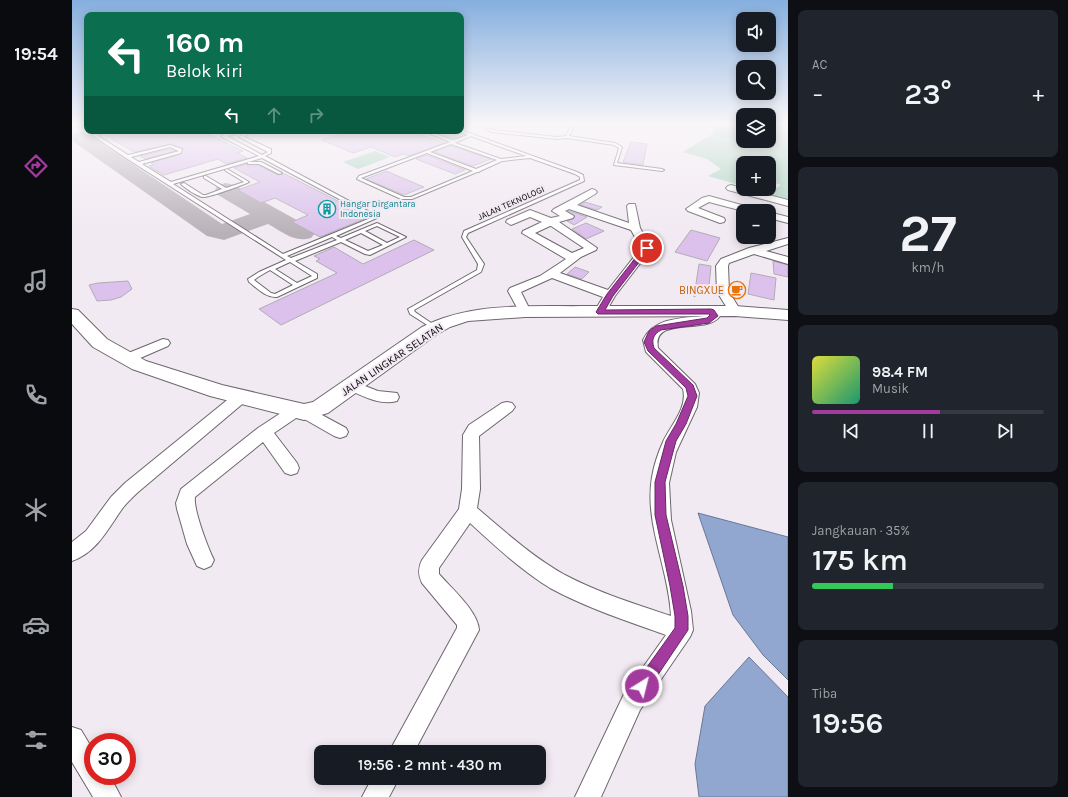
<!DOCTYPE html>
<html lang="id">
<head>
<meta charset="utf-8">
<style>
	body { margin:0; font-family:Karla,sans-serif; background:#20242c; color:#f1f3f6; height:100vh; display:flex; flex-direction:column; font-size:15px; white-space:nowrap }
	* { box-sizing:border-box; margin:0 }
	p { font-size:13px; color:#9ea1a6 }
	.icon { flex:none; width:22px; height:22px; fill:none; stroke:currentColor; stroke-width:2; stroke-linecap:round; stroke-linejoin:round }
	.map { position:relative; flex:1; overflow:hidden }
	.panel { display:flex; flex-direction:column; gap:10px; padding:10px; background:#0d0f14; width:280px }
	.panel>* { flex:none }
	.guide { position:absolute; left:12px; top:12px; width:380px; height:122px; border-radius:8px; box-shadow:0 2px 10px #0003; background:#0b6e4f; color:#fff; overflow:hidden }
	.controls { position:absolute; left:664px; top:12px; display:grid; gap:8px }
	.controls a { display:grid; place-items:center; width:40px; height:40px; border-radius:8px; background:#171b24; box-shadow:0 2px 10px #0003; font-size:20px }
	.speed { position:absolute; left:12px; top:733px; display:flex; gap:8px; font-size:20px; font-weight:700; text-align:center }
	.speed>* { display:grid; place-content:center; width:52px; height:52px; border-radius:50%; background:#171b24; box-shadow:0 2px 10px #0003; line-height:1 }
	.speed .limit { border:6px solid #d22; background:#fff; color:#111 }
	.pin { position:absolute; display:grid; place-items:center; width:34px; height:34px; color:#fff; margin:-17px; border:2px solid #fff; border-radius:50%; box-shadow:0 1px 4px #0007 }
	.me { position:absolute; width:44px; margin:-22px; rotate:36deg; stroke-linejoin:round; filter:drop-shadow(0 0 3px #0008) }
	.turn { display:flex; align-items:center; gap:14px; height:84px; padding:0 16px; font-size:18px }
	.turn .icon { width:52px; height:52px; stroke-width:2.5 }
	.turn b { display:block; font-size:28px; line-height:34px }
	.lanes { display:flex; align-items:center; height:38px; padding:0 16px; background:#0003; justify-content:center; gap:20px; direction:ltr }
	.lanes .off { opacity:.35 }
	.big { font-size:30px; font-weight:600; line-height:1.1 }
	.panel .widget { flex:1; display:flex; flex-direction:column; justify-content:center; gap:6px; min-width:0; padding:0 14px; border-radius:8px; background:#20242c }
	.panel .dial { align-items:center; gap:0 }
	.dial b { font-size:52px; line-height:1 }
	.song { display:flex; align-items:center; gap:12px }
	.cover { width:48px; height:48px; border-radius:6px; background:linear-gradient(135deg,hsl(60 70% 55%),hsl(160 70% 35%)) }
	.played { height:4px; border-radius:2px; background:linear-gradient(90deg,#a33b9e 55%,#363941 55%) }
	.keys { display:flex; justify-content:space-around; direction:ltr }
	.heat { display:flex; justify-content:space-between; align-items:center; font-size:22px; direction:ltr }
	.charge { height:6px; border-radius:3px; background:linear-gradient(90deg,#34c759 35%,#363941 0) }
	.trip { position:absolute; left:242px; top:745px; width:232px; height:40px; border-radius:8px; background:#171b24; box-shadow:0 2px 10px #0003; font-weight:600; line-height:40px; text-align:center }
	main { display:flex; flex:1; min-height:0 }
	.dock { display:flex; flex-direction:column; width:72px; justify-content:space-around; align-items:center; background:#090b0e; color:#9ea1a6 }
	.dock .icon { width:28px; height:28px }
	.dock .selected { color:#a33b9e }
	.dock b { font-size:18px; color:#f1f3f6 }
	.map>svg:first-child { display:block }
	.green { fill:#a9d4be }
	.forest { fill:#8fc3a9 }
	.water { fill:#91a7d0; stroke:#697896 }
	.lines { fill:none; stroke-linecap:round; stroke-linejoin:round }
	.taxiway { fill:#b8b1b8; fill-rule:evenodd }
	.building { fill:#dbc1eb; stroke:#b1acb5 }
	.service-casing { stroke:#6e676e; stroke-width:2 }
	.minor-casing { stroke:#6e676e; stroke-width:2 }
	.secondary-casing { stroke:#6e676e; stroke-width:2 }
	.service { fill:#fff; fill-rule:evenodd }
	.minor { fill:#fff; fill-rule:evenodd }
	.secondary { fill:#fff; fill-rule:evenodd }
	.route { fill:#a33b9e; stroke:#6a2667 }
	.labels { text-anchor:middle; stroke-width:4; stroke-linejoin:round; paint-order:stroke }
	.far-street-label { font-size:9px; fill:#0d0a0d; stroke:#f2eaf2 }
	.far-culture-label { font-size:9px; fill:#0d838f; stroke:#f2eaf2; text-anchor:start }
	.food-label { font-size:11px; fill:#c56008; stroke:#f2eaf2; text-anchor:end }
	.street-label { font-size:11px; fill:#0d0a0d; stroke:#f2eaf2 }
</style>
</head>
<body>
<main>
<nav class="dock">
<b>19:54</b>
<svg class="icon selected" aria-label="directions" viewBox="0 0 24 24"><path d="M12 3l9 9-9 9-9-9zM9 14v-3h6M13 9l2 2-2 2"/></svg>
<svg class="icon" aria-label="music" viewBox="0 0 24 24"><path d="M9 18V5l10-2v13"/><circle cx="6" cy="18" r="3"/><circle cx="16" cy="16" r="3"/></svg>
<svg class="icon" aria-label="phone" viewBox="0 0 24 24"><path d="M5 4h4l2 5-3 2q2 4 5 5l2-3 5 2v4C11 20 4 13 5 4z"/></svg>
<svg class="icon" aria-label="climate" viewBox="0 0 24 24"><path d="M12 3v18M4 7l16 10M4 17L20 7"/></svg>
<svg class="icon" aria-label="car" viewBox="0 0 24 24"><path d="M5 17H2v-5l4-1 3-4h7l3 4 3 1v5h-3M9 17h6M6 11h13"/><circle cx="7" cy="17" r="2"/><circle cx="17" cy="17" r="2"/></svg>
<svg class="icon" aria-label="filters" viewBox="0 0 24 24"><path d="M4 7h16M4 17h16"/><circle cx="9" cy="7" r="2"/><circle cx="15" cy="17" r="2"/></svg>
</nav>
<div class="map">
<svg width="716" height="797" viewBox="0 0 716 797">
	<rect width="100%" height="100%" fill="#f2eaf2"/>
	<path class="green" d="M 697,123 L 716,123 L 716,199 L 696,194 L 709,185 L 697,181 L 697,163 L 671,163 L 671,186 L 636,176 L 649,169 L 635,159 L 611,152 L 640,134 L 681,146 L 683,141 L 697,141 Z
		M 303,151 L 318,157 L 286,169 L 271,162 Z"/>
	<path class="forest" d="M 643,123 L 671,123 L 671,141 L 683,141 L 681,146 L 640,134 Z"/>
	<path class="water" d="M 626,513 L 716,537 L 716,680 L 691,655 L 661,615 Z
		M 677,657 L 716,697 L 716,797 L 627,797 L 623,764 L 633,706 Z"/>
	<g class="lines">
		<path class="taxiway" d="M 9,132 L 16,134 L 150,224 L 178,214 L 146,195 L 143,190 L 146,185 L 154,183 L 162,185 L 239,228 L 243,233 L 239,238 C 222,243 211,232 196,224 L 152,240 L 135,236 L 2,142 L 0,137 L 2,134 Z"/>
	</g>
	<path class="building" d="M 38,131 L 130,131 L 171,151 L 165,153 L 175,158 L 154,164 L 146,159 L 92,175 L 77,166 L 82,165 L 79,163 L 109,154 L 111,149 L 110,148 L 98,144 L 62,152 L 33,135 L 28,135 Z
		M 279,131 L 339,131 L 372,143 L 337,156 L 332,154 L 323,157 L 299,147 L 281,153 L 250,140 Z
		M 559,142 L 575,144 L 571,165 L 551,162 Z
		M 379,146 L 419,159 L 401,166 L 362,152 Z
		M 98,149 L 103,151 L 73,159 L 68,156 Z
		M 355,155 L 393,170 L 383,174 L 344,159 Z
		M 175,164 L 176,166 L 187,166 L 206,175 L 213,174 L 297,217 L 248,237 L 220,222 L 236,215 L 203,198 L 189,203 L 166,190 L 188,182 L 162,168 Z
		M 314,171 L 352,187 L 332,195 L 294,179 Z
		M 513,202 L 530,207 L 525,210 L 508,205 Z
		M 496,211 L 497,211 L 515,217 L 502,225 L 495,221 L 501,219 L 503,217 Z
		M 514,223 L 532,231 L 514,239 L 500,229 Z
		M 619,230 L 648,238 L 635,261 L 603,252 Z
		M 342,240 L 362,250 L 209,325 L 187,309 L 265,273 L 244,261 L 248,259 L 242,256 L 262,247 L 291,264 Z
		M 701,261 L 716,265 L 716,277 L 702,274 Z
		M 627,264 L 639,266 L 637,286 L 622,297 Z
		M 503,267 L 517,272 L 510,279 L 495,274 Z
		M 679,273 L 704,278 L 702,300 L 676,294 Z
		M 56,281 L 60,289 L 49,297 L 39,300 L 25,301 L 17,285 L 26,283 Z"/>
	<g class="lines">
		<defs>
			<path id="service" d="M 417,123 L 421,123 L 416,128 L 421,130 L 485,137 L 494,136 L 500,123 L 504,123 L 497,136 L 543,143 L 550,147 L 545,163 L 590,169 L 592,170 L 590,171 L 542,165 L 547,148 L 542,145 L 495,138 L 485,139 L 420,132 L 412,128 Z
				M 389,130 L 505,172 L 511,175 L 512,181 L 396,233 L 394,237 L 412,264 L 409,272 L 342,310 L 343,312 L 365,327 L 366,328 L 363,330 L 338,314 L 336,309 L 405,270 L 406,264 L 390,237 L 392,231 L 508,180 L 508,177 L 503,174 L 458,158 L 430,161 L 408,171 L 407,172 L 405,172 L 340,199 L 329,199 L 285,179 L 287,176 L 378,142 L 351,131 L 356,131 L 381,140 L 396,135 L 386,131 ZM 399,136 L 454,156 L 429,159 L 383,143 ZM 379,144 L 425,160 L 404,169 L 358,152 ZM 355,153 L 401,171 L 339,197 L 332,197 L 289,178 Z
				M 31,131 L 37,131 L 25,135 L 56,155 L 98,145 L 110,149 L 109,153 L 70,164 L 99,182 L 187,156 L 150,137 L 150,135 L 163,131 L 168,131 L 161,135 L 155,136 L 190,155 L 196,152 L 167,137 L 176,131 L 180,131 L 172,137 L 199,149 L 199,153 L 193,156 L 307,217 L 264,236 L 269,238 L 305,223 L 334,237 L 298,255 L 293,254 L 269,242 L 223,261 L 245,274 L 245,278 L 205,297 C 194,298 185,288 177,282 L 176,279 L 187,272 L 214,260 L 54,158 L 20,135 ZM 98,147 L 107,151 L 67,162 L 59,157 ZM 190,158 L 301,217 L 211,254 L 101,184 ZM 305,226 L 328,237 L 315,243 L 293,231 ZM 289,233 L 311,245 L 296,251 L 273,240 ZM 260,237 L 265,240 L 219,258 L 215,256 ZM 218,262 L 240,276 L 225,283 L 203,269 ZM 198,270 L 221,285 L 203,294 L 199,293 L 182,280 L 186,277 Z
				M 135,131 L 139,131 L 139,132 L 136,133 Z
				M 177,162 L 189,162 L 210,173 L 207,174 L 187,164 L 176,164 L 176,162 Z
				M 155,169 L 177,182 C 171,185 136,198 130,197 C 125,196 113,188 109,184 L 112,183 L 131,195 L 134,195 L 150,189 L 132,178 L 132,176 L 134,176 L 154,188 L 172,182 L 154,171 L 153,170 Z"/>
			<path id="minor" d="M 659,185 L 716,200 L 716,206 L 656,190 L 654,188 L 656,186 Z
				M 520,189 L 523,190 L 525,192 L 523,194 L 505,205 L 557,223 L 555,206 L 557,204 L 563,204 L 568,228 L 580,248 L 543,296 L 532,315 L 524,315 L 522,312 L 531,297 L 480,278 L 449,292 L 459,312 L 457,315 L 449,315 L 436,291 L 438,288 L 468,276 L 494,259 L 450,233 L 451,231 L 470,222 L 458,217 L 439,225 L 434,222 L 435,220 L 458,210 L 479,218 L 488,216 L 480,211 L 482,209 ZM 497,209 L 559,230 L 569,248 L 536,290 L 488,273 L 509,257 L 524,250 L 525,248 L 487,222 L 501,218 L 502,216 L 493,211 ZM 478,226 L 479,226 L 512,248 L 500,253 L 463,233 Z
				M 637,196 L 684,209 L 686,211 L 671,211 L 637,202 L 626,208 L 652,218 L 653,220 L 652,222 L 648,223 L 616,211 L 614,209 L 630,198 Z
				M 697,212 L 716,217 L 716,223 L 697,218 Z
				M 716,238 L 716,244 L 694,251 L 716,257 L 716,264 L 682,254 L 657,263 L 656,266 L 657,292 L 669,311 L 667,314 L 659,314 L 645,292 L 644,266 L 649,259 L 677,248 Z
				M 639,308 L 643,309 L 648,316 C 636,335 580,315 586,348 L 623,384 L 627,393 L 625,407 L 604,452 L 597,483 L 599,520 L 619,611 L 621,630 L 618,637 L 568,710 L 529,797 L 503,797 L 552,694 L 594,635 C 555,621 515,608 478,588 C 449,570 423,546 398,523 L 367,568 L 367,574 C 379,588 406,611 407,630 L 342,752 L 317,752 L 385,628 L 385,625 L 350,583 C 346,575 346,568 350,560 L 387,509 L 390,489 L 391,435 L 397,425 L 430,403 L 435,402 L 440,403 L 443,407 L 440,411 L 407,436 L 408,489 L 405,508 C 433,532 461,557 493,575 C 527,593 563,604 599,616 C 597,569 572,524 580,477 C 582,465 586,453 591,442 C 598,426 616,408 611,389 L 574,352 L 571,340 C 582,317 611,318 634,316 L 635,315 L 633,312 L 635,309 Z
				M 91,339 L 96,340 L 98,343 L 96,346 L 59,362 L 54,363 L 49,362 L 47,359 L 49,356 Z
				M 280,381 L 306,391 L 325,393 L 327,397 L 325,401 C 308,406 291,396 275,389 L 273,386 L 275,383 Z
				M 170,391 L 175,392 L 177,396 L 175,400 L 65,493 C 60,498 54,503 50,509 C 36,529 25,552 0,561 L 0,542 L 14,531 L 39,497 L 53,483 L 165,392 Z
				M 223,406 L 237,408 L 274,428 L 276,432 L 274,436 L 268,438 L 262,436 L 227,416 L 202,433 L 225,463 L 227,468 L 225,473 L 219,475 L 213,473 L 191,442 L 123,497 C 121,509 136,548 142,560 L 139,566 L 132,569 L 125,566 L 115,544 L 105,509 L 104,503 L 109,489 L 186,428 L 218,407 Z
				M 0,727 L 9,730 L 21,750 L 21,776 L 38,776 L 49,797 L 21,797 L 0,762 Z
				M 300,778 L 327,778 L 317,797 L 290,797 Z"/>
			<path id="secondary" d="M 663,306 L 716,310 L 716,320 L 663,316 L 453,317 L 396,321 L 378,327 L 364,335 L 256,413 L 232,420 L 138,396 L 60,369 L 21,347 L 0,324 L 0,309 L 6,310 L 35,339 L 74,361 L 150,385 L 232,404 L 241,402 L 350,327 C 401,301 462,307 517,306 C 566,306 614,306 663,306 Z"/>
		</defs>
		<use href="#service" class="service-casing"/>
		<use href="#minor" class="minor-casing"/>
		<use href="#secondary" class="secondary-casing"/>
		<use href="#service" class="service"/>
		<use href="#minor" class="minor"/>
		<use href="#secondary" class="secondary"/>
	</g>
	<linearGradient id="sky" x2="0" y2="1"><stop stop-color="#85afde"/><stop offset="0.53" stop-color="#f9f6f9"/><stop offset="1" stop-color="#f9f6f9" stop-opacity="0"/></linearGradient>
	<rect width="716" height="234" fill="url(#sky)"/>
	<path class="route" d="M 575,246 L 578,248 L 541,296 L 533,310 L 639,309 L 642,310 L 646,316 L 637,323 L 589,330 C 582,334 579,339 582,348 L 621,385 L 625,396 L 614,424 L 604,441 L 593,482 L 594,515 L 611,586 L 616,616 L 616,630 L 575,691 L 570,693 L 565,691 L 563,686 L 565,681 L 603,628 L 603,616 L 598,586 L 583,515 L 583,482 L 594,441 L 604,424 L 616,396 L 614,388 L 576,351 L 572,342 L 577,331 L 584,326 L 635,318 L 638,315 L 637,314 L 526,314 L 524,312 L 535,294 L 572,247 Z"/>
	<defs>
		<symbol id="building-ring" viewBox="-11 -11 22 22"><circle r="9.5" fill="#f2eaf2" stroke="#0f9aa8" stroke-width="1.5"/><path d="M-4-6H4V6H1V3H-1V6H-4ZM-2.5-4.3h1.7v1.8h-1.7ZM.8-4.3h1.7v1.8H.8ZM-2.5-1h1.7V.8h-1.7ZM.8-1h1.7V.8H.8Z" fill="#0f9aa8"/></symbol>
		<symbol id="cafe-ring" viewBox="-11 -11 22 22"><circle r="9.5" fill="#f2eaf2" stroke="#e8710a" stroke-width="1.5"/><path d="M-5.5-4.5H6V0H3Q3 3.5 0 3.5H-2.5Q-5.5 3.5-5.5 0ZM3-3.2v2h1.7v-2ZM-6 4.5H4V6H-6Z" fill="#e8710a"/></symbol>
	</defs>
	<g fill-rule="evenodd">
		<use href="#building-ring" x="245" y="199" width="20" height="20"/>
		<use href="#cafe-ring" x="655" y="280" width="20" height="20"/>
	</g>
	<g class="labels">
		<g class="far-street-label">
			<text transform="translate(439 203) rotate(-24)" y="3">JALAN TEKNOLOGI</text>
		</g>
		<g class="far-culture-label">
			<text x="268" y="207">Hangar Dirgantara<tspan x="268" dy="10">Indonesia</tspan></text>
		</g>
		<g class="food-label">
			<text x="652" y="294">BINGXUE</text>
		</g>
		<g class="street-label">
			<text transform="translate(320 359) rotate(-34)" y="4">JALAN LINGKAR SELATAN</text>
		</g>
	</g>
</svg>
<div class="controls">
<a><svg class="icon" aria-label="sound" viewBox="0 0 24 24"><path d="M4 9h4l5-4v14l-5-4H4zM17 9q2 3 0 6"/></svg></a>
<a><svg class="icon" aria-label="search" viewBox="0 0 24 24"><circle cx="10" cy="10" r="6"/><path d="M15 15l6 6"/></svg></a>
<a><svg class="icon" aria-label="layers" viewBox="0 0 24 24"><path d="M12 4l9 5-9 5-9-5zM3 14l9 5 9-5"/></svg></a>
<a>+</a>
<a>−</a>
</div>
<div class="speed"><div class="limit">30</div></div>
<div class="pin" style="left:575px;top:248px;background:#d93025"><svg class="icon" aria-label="arrive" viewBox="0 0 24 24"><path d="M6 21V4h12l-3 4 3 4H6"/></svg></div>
<svg class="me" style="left:570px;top:686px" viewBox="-20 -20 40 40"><circle r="17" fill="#a33b9e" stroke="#fff" stroke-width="3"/><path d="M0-11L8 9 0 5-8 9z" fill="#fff"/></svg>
<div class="trip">19:56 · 2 mnt · 430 m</div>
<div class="guide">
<div class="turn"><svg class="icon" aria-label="left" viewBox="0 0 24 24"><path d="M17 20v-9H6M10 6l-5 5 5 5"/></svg><div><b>160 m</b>Belok kiri</div></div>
<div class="lanes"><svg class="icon" aria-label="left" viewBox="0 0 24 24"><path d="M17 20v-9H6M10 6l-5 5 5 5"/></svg><svg class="icon off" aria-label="ahead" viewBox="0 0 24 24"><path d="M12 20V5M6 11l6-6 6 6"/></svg><svg class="icon off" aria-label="right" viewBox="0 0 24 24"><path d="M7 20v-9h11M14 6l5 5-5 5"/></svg></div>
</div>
</div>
<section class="panel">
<div class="widget"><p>AC</p>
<div class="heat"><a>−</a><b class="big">23°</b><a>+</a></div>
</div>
<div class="widget dial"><b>27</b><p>km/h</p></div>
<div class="widget">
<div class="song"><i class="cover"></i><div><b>98.4 FM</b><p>Musik</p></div></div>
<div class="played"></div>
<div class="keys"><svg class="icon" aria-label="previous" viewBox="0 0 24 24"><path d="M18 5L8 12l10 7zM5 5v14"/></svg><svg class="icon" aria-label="pause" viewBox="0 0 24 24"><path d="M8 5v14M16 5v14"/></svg><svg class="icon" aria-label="next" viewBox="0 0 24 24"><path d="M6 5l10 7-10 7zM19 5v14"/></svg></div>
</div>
<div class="widget"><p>Jangkauan · 35%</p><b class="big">175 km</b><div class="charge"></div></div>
<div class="widget"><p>Tiba</p><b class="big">19:56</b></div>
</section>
</main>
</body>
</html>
